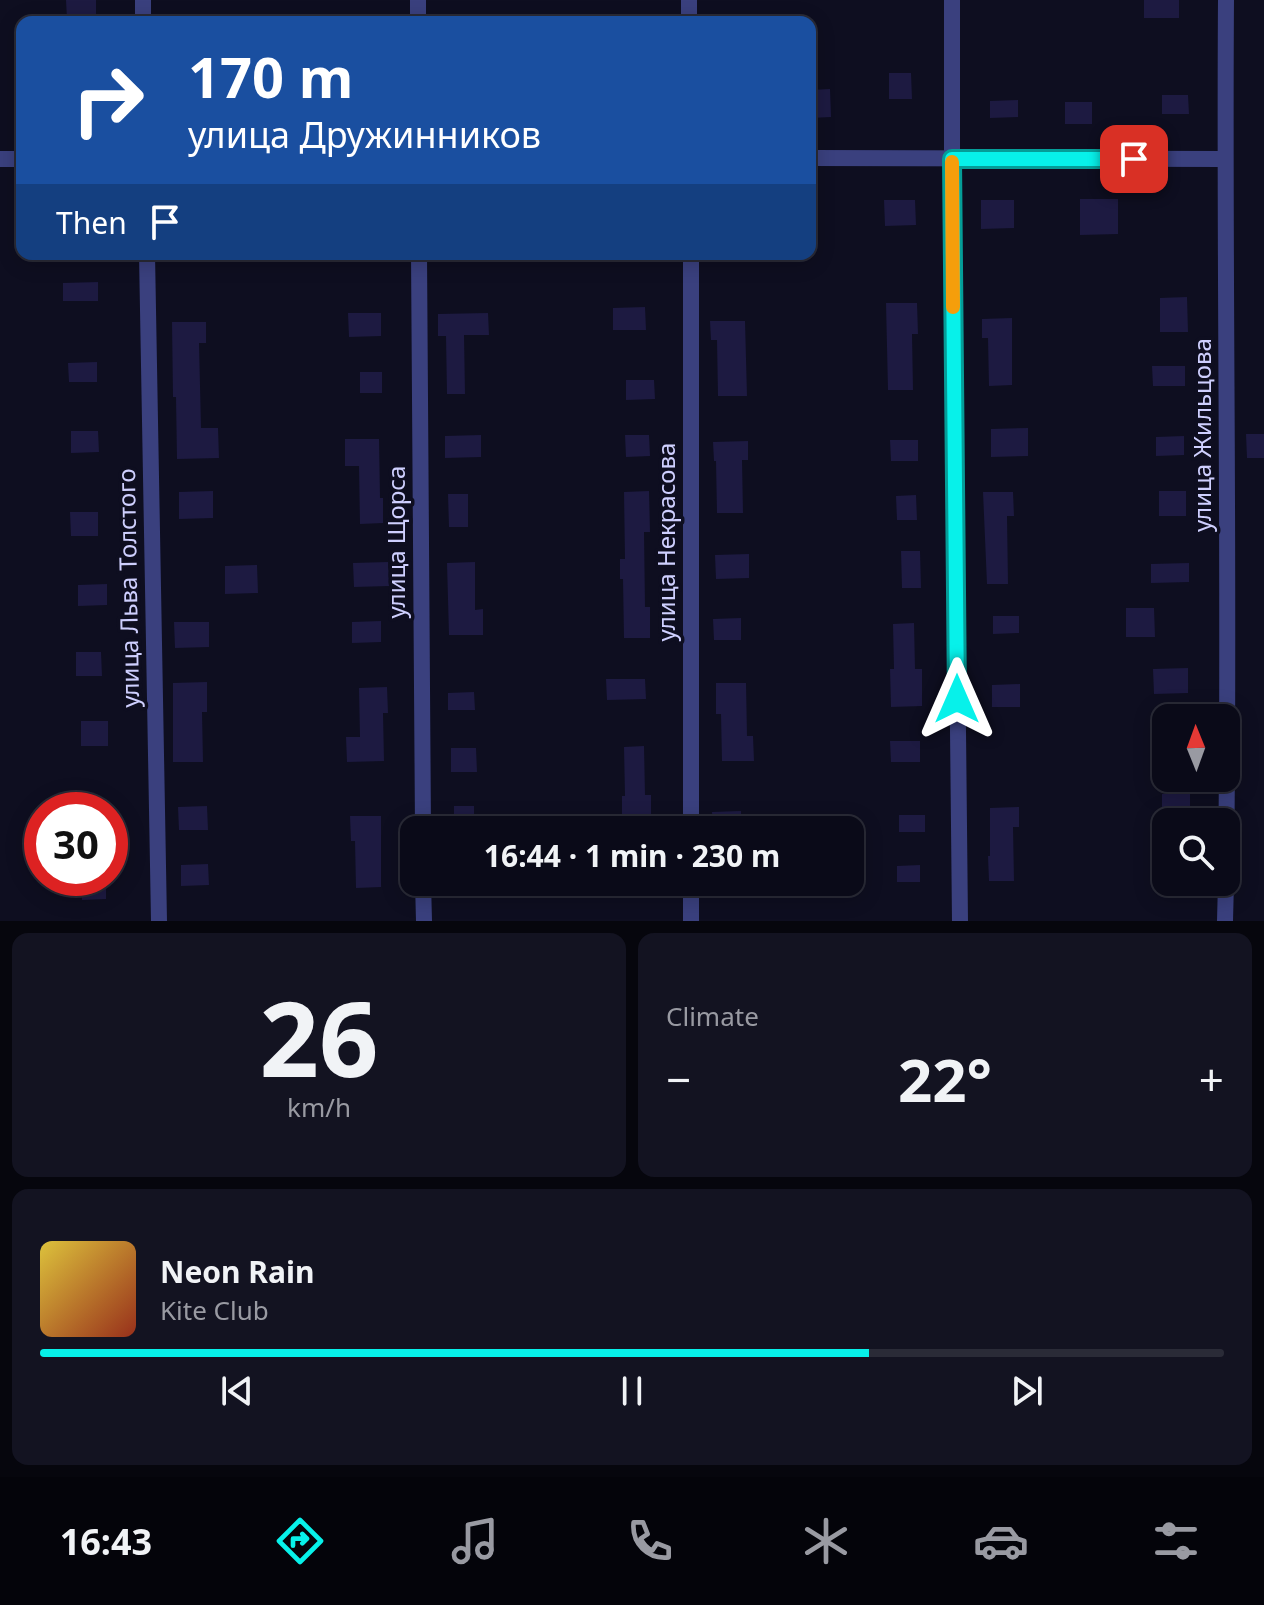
<!DOCTYPE html>
<html lang="en">
<head>
<meta charset="utf-8">
<style>
	body { margin:0; font-family:"Noto Sans",sans-serif; background:#131321; color:#f1f3f6; height:100vh; display:flex; flex-direction:column; font-size:30px; white-space:nowrap }
	* { box-sizing:border-box; margin:0 }
	p { font-size:26px; color:#999aa2 }
	.icon { flex:none; width:44px; height:44px; fill:none; stroke:currentColor; stroke-width:2; stroke-linecap:round; stroke-linejoin:round }
	.map { position:relative; height:921px; overflow:hidden }
	.drawer { display:flex; flex-direction:column; gap:12px; padding:12px; background:#06060d; flex:1 }
	.drawer>* { flex:none }
	.hud { position:absolute; left:16px; top:16px; width:800px; height:244px; border-radius:16px; box-shadow:0 4px 20px #0003,0 0 0 2px #2a2b37; background:#1a4fa0; color:#fff; overflow:hidden }
	.needle { width:52px; rotate:359deg }
	.buttons { position:absolute; left:1152px; top:704px; display:grid; gap:16px }
	.buttons a { display:grid; place-items:center; width:88px; height:88px; border-radius:16px; background:#0a0a18; box-shadow:0 4px 20px #0003,0 0 0 2px #2a2b37; font-size:40px }
	.speed { position:absolute; left:24px; top:792px; display:flex; gap:16px; font-size:40px; font-weight:700; text-align:center }
	.speed>* { display:grid; place-content:center; width:104px; height:104px; border-radius:50%; background:#0a0a18; box-shadow:0 4px 20px #0003,0 0 0 2px #2a2b37; line-height:1 }
	.speed .limit { border:12px solid #d22; background:#fff; color:#111 }
	.pin { position:absolute; display:grid; place-items:center; width:68px; height:68px; color:#fff; margin:-34px; border-radius:16px; box-shadow:0 4px 12px #0006 }
	.me { position:absolute; width:88px; margin:-44px; rotate:0deg; stroke-linejoin:round; filter:drop-shadow(0 0 6px #0008) }
	.turn { display:flex; align-items:center; gap:28px; height:168px; padding:0 40px; font-size:36px }
	.turn .icon { width:104px; height:104px; stroke-width:2.5 }
	.turn b { display:block; font-size:56px; line-height:68px }
	.then { display:flex; align-items:center; height:76px; padding:0 40px; background:#0003; gap:16px; font-size:30px }
	.big { font-size:60px; font-weight:700; line-height:1.1 }
	.drawer .tile { flex:1; display:flex; flex-direction:column; justify-content:center; gap:12px; min-width:0; padding:0 28px; border-radius:16px; background:#131321 }
	.drawer .dial { align-items:center; gap:0 }
	.dial b { font-size:104px; line-height:1 }
	.song { display:flex; align-items:center; gap:24px }
	.cover { width:96px; height:96px; border-radius:12px; background:linear-gradient(135deg,hsl(50 70% 55%),hsl(10 70% 35%)) }
	.played { height:8px; border-radius:4px; background:linear-gradient(90deg,#07f1ea 70%,#2a2b37 70%) }
	.keys { display:flex; justify-content:space-around; direction:ltr }
	.heat { display:flex; justify-content:space-between; align-items:center; font-size:44px; direction:ltr }
	.drawer .tiles { flex:1; display:grid; gap:12px; grid-template-columns:1fr 1fr }
	.tile:last-child { grid-column:span 2 }
	.trip { position:absolute; left:400px; top:816px; width:464px; height:80px; border-radius:16px; background:#0a0a18; box-shadow:0 4px 20px #0003,0 0 0 2px #2a2b37; font-weight:700; line-height:80px; text-align:center }
	.menu { display:flex; height:128px; justify-content:space-around; align-items:center; background:#04040a; color:#999aa2 }
	.menu .icon { width:56px; height:56px }
	.menu .active { color:#07f1ea }
	.menu b { font-size:36px; color:#f1f3f6 }
	.map>svg:first-child { display:block }
	.building { fill:#1d1a41 }
	.lines { fill:none; stroke-linecap:round; stroke-linejoin:round }
	.street { stroke:#3a407e; stroke-width:16 }
	.route-casing { stroke:#059d98; stroke-width:20 }
	.route { stroke:#07f1ea; stroke-width:14 }
	.slow { stroke:#f59e0b; stroke-width:14 }
	.labels { text-anchor:middle; stroke-width:7; stroke-linejoin:round; paint-order:stroke }
	.street-label { font-size:24px; fill:#cecffe; stroke:#0e0e20 }
</style>
</head>
<body>
<div class="map">
<svg width="1264" height="921" viewBox="0 0 1264 921">
	<rect width="100%" height="100%" fill="#0e0e20"/>
	<path class="building" d="M 66,0 L 96,0 L 96,18 L 67,19 Z
		M 1144,0 L 1179,0 L 1179,18 L 1144,18 Z
		M 889,73 L 911,73 L 912,99 L 889,99 Z
		M 830,89 L 831,117 L 810,118 L 810,90 Z
		M 1162,95 L 1188,95 L 1189,114 L 1162,114 Z
		M 1018,100 L 1018,117 L 990,118 L 990,101 Z
		M 1065,102 L 1092,102 L 1092,124 L 1065,124 Z
		M 1080,199 L 1118,199 L 1118,234 L 1080,235 Z
		M 884,200 L 915,200 L 916,225 L 885,226 Z
		M 981,200 L 1014,200 L 1014,228 L 981,229 Z
		M 98,282 L 98,301 L 63,301 L 63,283 Z
		M 1187,297 L 1188,332 L 1160,332 L 1160,298 Z
		M 886,303 L 917,303 L 918,334 L 912,334 L 913,390 L 888,390 Z
		M 645,307 L 646,330 L 613,330 L 613,308 Z
		M 348,313 L 381,313 L 381,336 L 349,337 Z
		M 488,313 L 489,335 L 464,335 L 465,394 L 447,394 L 446,336 L 438,336 L 438,314 Z
		M 1012,318 L 1012,385 L 989,386 L 988,338 L 982,338 L 982,319 Z
		M 710,321 L 745,321 L 747,396 L 718,396 L 717,340 L 711,340 Z
		M 172,322 L 206,322 L 206,343 L 199,343 L 201,428 L 218,428 L 219,458 L 177,459 L 176,397 L 173,397 Z
		M 97,362 L 97,382 L 69,382 L 68,363 Z
		M 1152,366 L 1185,366 L 1185,386 L 1153,386 Z
		M 360,372 L 382,372 L 382,393 L 360,393 Z
		M 626,380 L 654,380 L 655,399 L 626,400 Z
		M 1028,428 L 1028,456 L 991,457 L 991,429 Z
		M 71,431 L 98,431 L 99,452 L 71,453 Z
		M 1246,434 L 1264,434 L 1264,458 L 1247,458 Z
		M 481,435 L 481,457 L 445,458 L 445,436 Z
		M 625,435 L 649,435 L 650,456 L 626,457 Z
		M 1184,436 L 1184,455 L 1156,456 L 1156,437 Z
		M 345,439 L 379,439 L 380,498 L 383,498 L 383,523 L 360,524 L 359,466 L 345,466 Z
		M 890,440 L 918,440 L 918,461 L 891,461 Z
		M 748,441 L 748,460 L 742,460 L 743,513 L 717,513 L 716,461 L 714,461 L 713,442 Z
		M 213,491 L 213,518 L 179,519 L 179,492 Z
		M 649,491 L 650,532 L 644,532 L 645,607 L 650,607 L 650,638 L 624,638 L 623,579 L 620,579 L 620,559 L 625,559 L 624,492 Z
		M 1159,491 L 1186,491 L 1186,516 L 1159,516 Z
		M 983,492 L 1013,492 L 1014,516 L 1007,516 L 1008,584 L 987,584 Z
		M 448,494 L 468,494 L 468,527 L 449,527 Z
		M 916,495 L 917,520 L 897,520 L 896,496 Z
		M 70,512 L 98,512 L 98,536 L 71,536 Z
		M 901,551 L 920,551 L 921,588 L 902,588 Z
		M 749,554 L 749,578 L 716,579 L 715,555 Z
		M 388,562 L 389,586 L 354,587 L 353,563 Z
		M 475,562 L 475,610 L 483,609 L 483,635 L 449,635 L 447,563 Z
		M 1189,563 L 1189,582 L 1151,583 L 1151,564 Z
		M 257,565 L 258,593 L 225,594 L 225,566 Z
		M 107,584 L 107,605 L 78,606 L 78,585 Z
		M 1126,608 L 1154,608 L 1155,637 L 1126,637 Z
		M 993,616 L 1019,616 L 1019,633 L 993,634 Z
		M 741,618 L 741,640 L 714,640 L 713,619 Z
		M 381,621 L 381,642 L 352,643 L 352,622 Z
		M 174,622 L 209,622 L 209,647 L 175,648 Z
		M 914,623 L 915,669 L 922,669 L 922,706 L 891,707 L 890,669 L 894,669 L 893,624 Z
		M 76,652 L 101,652 L 102,676 L 76,676 Z
		M 1188,668 L 1188,693 L 1154,694 L 1153,669 Z
		M 606,679 L 645,679 L 646,699 L 607,700 Z
		M 207,682 L 207,712 L 202,712 L 203,762 L 173,762 L 173,683 Z
		M 716,683 L 746,683 L 747,736 L 753,736 L 754,761 L 722,761 L 721,714 L 716,714 Z
		M 1020,684 L 1020,707 L 992,707 L 992,685 Z
		M 387,687 L 388,713 L 383,713 L 384,761 L 347,762 L 346,737 L 360,737 L 359,688 Z
		M 474,692 L 475,710 L 448,710 L 448,693 Z
		M 81,721 L 108,721 L 108,746 L 81,746 Z
		M 890,741 L 920,741 L 920,762 L 891,762 Z
		M 644,746 L 645,795 L 651,795 L 651,830 L 622,830 L 622,796 L 625,796 L 624,747 Z
		M 451,748 L 476,748 L 477,772 L 451,772 Z
		M 1162,794 L 1190,794 L 1190,812 L 1162,813 Z
		M 207,806 L 208,830 L 179,830 L 178,807 Z
		M 454,806 L 474,806 L 474,830 L 454,830 Z
		M 1019,807 L 1019,827 L 1013,827 L 1014,881 L 989,881 L 988,856 L 990,856 L 990,808 Z
		M 741,811 L 741,829 L 713,830 L 712,812 Z
		M 899,815 L 925,815 L 925,832 L 899,832 Z
		M 350,816 L 381,816 L 381,887 L 356,888 L 355,841 L 351,841 Z
		M 208,864 L 209,885 L 181,886 L 181,865 Z
		M 920,865 L 920,882 L 897,882 L 897,866 Z
		M 82,878 L 106,878 L 106,899 L 82,900 Z"/>
	<g class="lines">
		<path class="street" d="M 143,0 L 143,22
			M 418,0 L 418,22
			M 689,0 L 689,22
			M 952,0 L 952,159 L 960,921
			M 1226,0 C 1224,290 1230,579 1226,869
			M 810,158 L 1225,159
			M 0,159 L 22,159
			M 147,254 L 159,921
			M 419,254 L 423,830
			M 691,254 L 691,830
			M 423,882 L 424,921
			M 691,882 L 691,921
			M 1225,921 L 1226,882"/>
	</g>
	<g class="lines">
		<defs>
			<path id="route" d="M 957,699 L 952,159 L 1134,159"/>
		</defs>
		<use href="#route" class="route-casing"/>
		<use href="#route" class="route"/>
		<path class="slow" d="M 952,162 L 953,307"/>
	</g>
	<g class="labels">
		<g class="street-label">
			<text transform="translate(1203 435) rotate(-90)" y="8">улица Жильцова</text>
			<text transform="translate(397 542) rotate(-90)" y="8">улица Щорса</text>
			<text transform="translate(667 542) rotate(-90)" y="8">улица Некрасова</text>
			<text transform="translate(129 588) rotate(-91)" y="8">улица Льва Толстого</text>
		</g>
	</g>
</svg>
<div class="buttons">
<a><svg class="needle" viewBox="-14 -14 28 28"><path d="M0-13l5 13h-10z" fill="#e53935"/><path d="M0 13l5-13h-10z" fill="#999aa2"/></svg></a>
<a><svg class="icon" aria-label="search" viewBox="0 0 24 24"><circle cx="10" cy="10" r="6"/><path d="M15 15l6 6"/></svg></a>
</div>
<div class="speed"><div class="limit">30</div></div>
<div class="pin" style="left:1134px;top:159px;background:#d93025"><svg class="icon" aria-label="arrive" viewBox="0 0 24 24"><path d="M6 21V4h12l-3 4 3 4H6"/></svg></div>
<svg class="me" style="left:957px;top:699px" viewBox="-20 -20 40 40"><path d="M0-17L14 15 0 8-14 15z" fill="#07f1ea" stroke="#fff" stroke-width="4"/></svg>
<div class="trip">16:44 · 1 min · 230 m</div>
<div class="hud">
<div class="turn"><svg class="icon" aria-label="right" viewBox="0 0 24 24"><path d="M7 20v-9h11M14 6l5 5-5 5"/></svg><div><b>170 m</b>улица Дружинников</div></div>
<div class="then">Then<svg class="icon" aria-label="arrive" viewBox="0 0 24 24"><path d="M6 21V4h12l-3 4 3 4H6"/></svg></div>
</div>
</div>
<section class="drawer">
<div class="tiles">
<div class="tile dial"><b>26</b><p>km/h</p></div>
<div class="tile"><p>Climate</p>
<div class="heat"><a>−</a><b class="big">22°</b><a>+</a></div>
</div>
<div class="tile">
<div class="song"><i class="cover"></i><div><b>Neon Rain</b><p>Kite Club</p></div></div>
<div class="played"></div>
<div class="keys"><svg class="icon" aria-label="previous" viewBox="0 0 24 24"><path d="M18 5L8 12l10 7zM5 5v14"/></svg><svg class="icon" aria-label="pause" viewBox="0 0 24 24"><path d="M8 5v14M16 5v14"/></svg><svg class="icon" aria-label="next" viewBox="0 0 24 24"><path d="M6 5l10 7-10 7zM19 5v14"/></svg></div>
</div>
</div>
</section>
<nav class="menu">
<b>16:43</b>
<svg class="icon active" aria-label="directions" viewBox="0 0 24 24"><path d="M12 3l9 9-9 9-9-9zM9 14v-3h6M13 9l2 2-2 2"/></svg>
<svg class="icon" aria-label="music" viewBox="0 0 24 24"><path d="M9 18V5l10-2v13"/><circle cx="6" cy="18" r="3"/><circle cx="16" cy="16" r="3"/></svg>
<svg class="icon" aria-label="phone" viewBox="0 0 24 24"><path d="M5 4h4l2 5-3 2q2 4 5 5l2-3 5 2v4C11 20 4 13 5 4z"/></svg>
<svg class="icon" aria-label="climate" viewBox="0 0 24 24"><path d="M12 3v18M4 7l16 10M4 17L20 7"/></svg>
<svg class="icon" aria-label="car" viewBox="0 0 24 24"><path d="M5 17H2v-5l4-1 3-4h7l3 4 3 1v5h-3M9 17h6M6 11h13"/><circle cx="7" cy="17" r="2"/><circle cx="17" cy="17" r="2"/></svg>
<svg class="icon" aria-label="filters" viewBox="0 0 24 24"><path d="M4 7h16M4 17h16"/><circle cx="9" cy="7" r="2"/><circle cx="15" cy="17" r="2"/></svg>
</nav>
</body>
</html>
